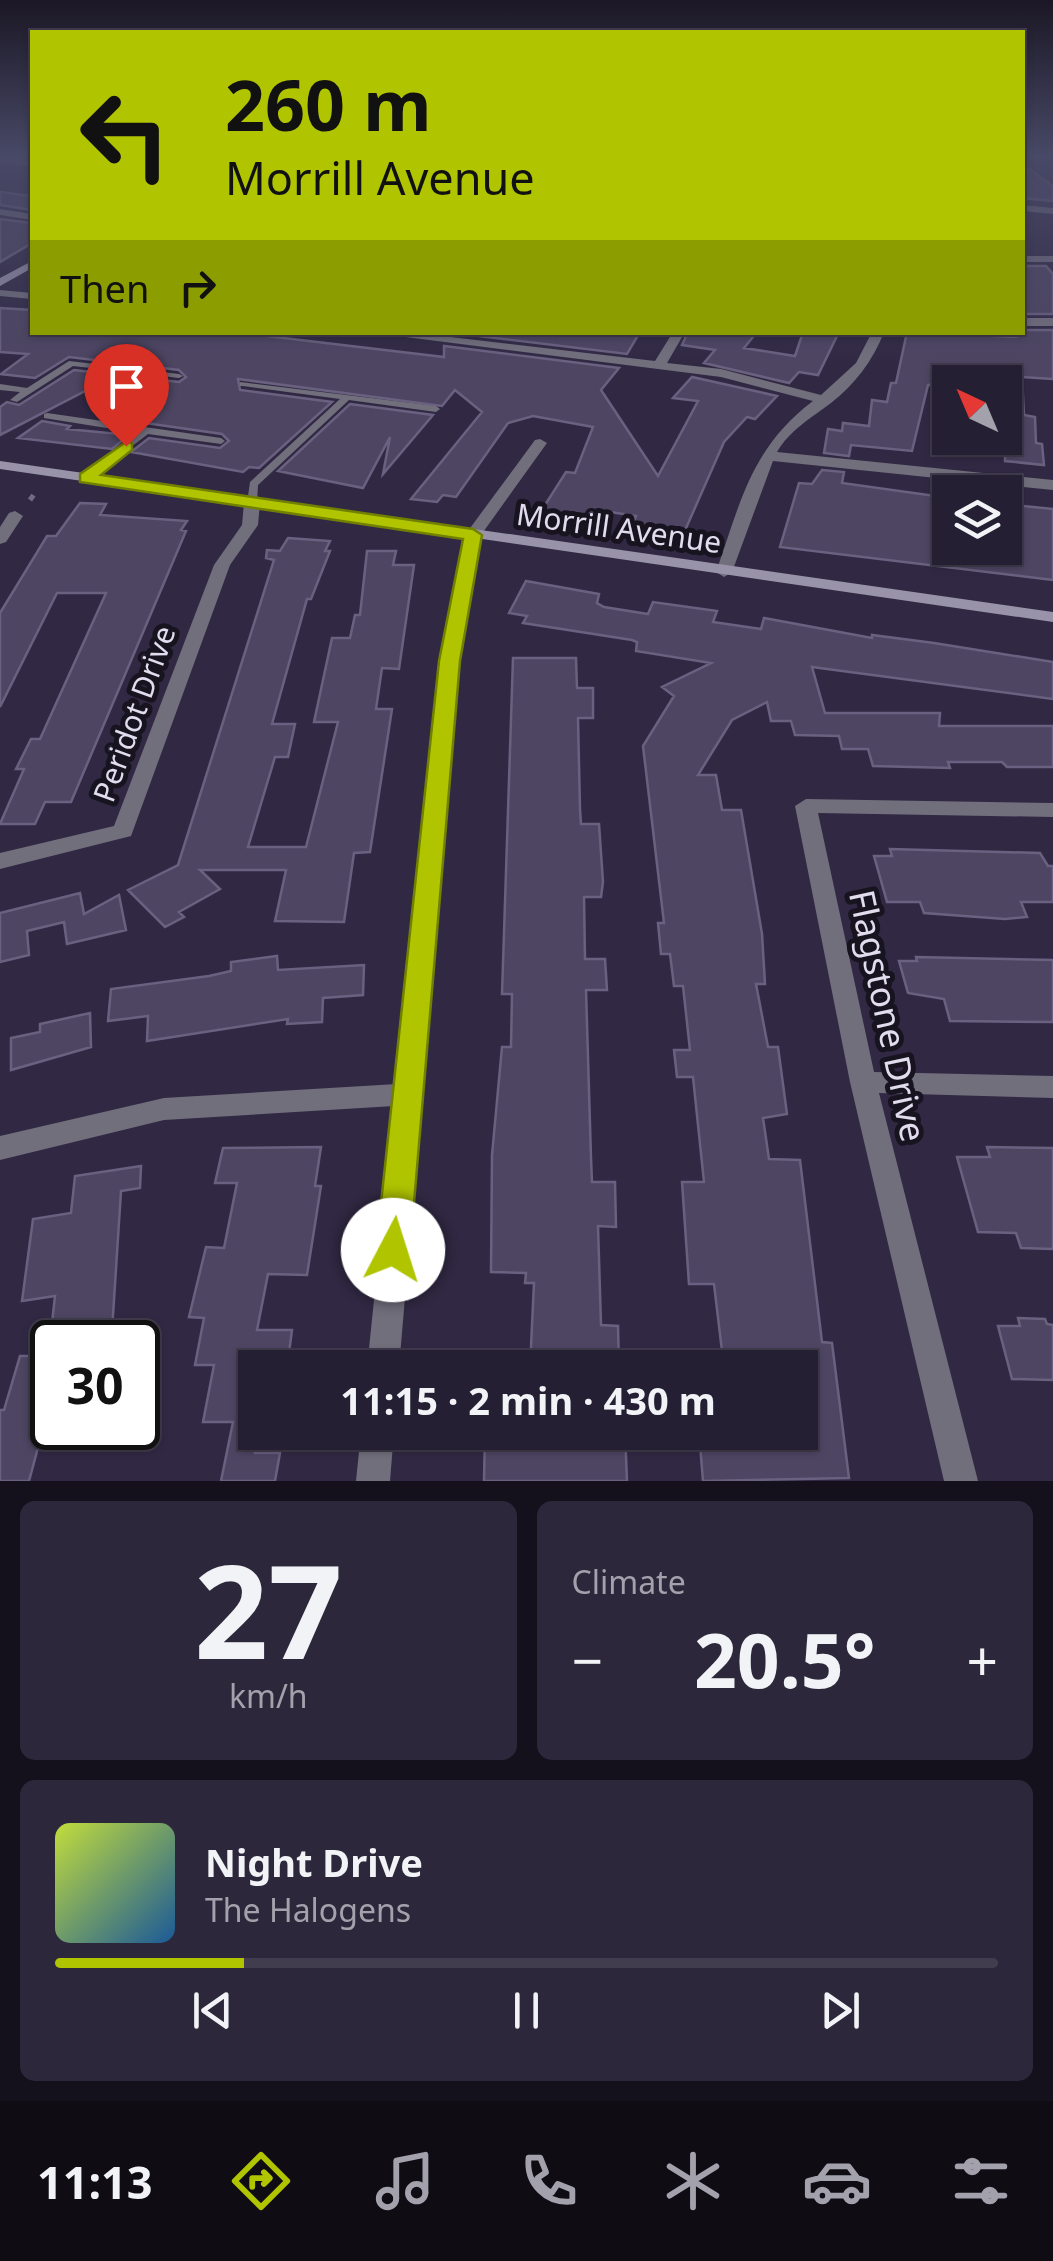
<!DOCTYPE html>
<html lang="en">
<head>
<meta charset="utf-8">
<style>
	body { margin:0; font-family:"Noto Sans",sans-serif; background:#2d273b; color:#f1f3f6; height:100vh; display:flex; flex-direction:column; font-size:38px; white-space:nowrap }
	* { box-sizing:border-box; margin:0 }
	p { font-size:32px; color:#a3a2ac }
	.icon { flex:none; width:55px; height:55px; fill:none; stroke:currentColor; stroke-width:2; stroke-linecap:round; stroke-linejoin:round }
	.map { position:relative; height:1481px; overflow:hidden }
	.details { display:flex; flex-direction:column; gap:20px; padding:20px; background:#14111c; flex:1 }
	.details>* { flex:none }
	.banner { position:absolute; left:30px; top:30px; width:995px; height:305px; border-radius:0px; box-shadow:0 2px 8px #0004,0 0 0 2px #423d4e; background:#b0c500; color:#111; overflow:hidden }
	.needle { width:65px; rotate:316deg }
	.fabs { position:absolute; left:932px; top:365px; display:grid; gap:20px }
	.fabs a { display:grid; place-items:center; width:90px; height:90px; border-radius:0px; background:#251f33; box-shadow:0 2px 8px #0004,0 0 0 2px #423d4e; font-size:50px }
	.speed { position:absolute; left:30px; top:1320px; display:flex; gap:20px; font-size:50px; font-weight:700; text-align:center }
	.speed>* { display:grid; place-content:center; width:130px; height:130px; border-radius:50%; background:#251f33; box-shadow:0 2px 8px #0004,0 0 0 2px #423d4e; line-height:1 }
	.speed .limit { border:5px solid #111; border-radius:15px; background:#fff; color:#111 }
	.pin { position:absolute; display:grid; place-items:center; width:85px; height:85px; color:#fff; margin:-102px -42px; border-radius:50% 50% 50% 0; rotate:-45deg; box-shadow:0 0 10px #0007 }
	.pin .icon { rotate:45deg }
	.me { position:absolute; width:110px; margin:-55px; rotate:5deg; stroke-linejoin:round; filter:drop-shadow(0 0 8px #0008) }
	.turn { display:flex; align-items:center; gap:35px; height:210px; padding:0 30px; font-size:45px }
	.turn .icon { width:130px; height:130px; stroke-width:2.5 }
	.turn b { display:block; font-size:70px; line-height:85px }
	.then { display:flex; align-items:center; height:95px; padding:0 30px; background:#0003; gap:20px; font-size:38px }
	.big { font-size:75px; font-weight:700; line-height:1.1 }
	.details .card { flex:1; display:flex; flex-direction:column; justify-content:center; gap:15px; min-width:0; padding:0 35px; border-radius:15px; background:#2d273b }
	.details .dial { align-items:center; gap:0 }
	.dial b { font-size:130px; line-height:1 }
	.song { display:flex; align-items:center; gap:30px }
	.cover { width:120px; height:120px; border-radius:15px; background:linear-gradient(135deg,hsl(70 70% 55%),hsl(210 70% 35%)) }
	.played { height:10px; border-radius:5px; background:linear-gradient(90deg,#b0c500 20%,#423d4e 20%) }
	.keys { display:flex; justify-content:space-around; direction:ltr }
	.heat { display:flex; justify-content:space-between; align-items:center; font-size:55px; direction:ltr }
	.details .tiles { flex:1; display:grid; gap:20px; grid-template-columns:1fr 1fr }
	.card:last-child { grid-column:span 2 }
	.trip { position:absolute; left:238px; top:1350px; width:580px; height:100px; border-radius:0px; background:#251f33; box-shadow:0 2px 8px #0004,0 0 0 2px #423d4e; font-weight:700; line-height:100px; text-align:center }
	.menu { display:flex; height:160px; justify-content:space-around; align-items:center; background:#0f0c14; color:#a3a2ac }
	.menu .icon { width:70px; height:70px }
	.menu .current { color:#b0c500 }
	.menu b { font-size:45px; color:#f1f3f6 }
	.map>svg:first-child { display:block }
	.building { fill:#4d4562; stroke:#69617f; stroke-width:2.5 }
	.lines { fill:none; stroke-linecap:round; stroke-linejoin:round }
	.path { stroke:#736c84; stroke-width:5; stroke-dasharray:6 5; stroke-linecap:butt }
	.lane { fill:#726f7d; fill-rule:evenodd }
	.street { fill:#726f7d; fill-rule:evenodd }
	.secondary { fill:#9993aa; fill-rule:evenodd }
	.route { fill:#b0c500; stroke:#728000; stroke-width:2.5 }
	.labels { text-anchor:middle; stroke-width:10; stroke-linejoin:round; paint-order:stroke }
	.street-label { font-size:30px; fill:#e1dcee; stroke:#171420 }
	.near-street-label { font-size:35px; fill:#e1dcee; stroke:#171420 }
</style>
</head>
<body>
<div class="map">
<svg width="1053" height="1481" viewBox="0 0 1053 1481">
	<rect width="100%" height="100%" fill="#312944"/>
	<path class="building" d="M 1022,164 L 1053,186 L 1053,201 L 1022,198 Z
		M 0,192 L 32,196 L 32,210 L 0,205 Z
		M 0,219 L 32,223 L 32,243 L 0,262 Z
		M 1022,266 L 1046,266 L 1053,274 L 1053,314 L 1022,314 Z
		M 0,308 L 32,310 L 32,332 L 232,332 L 444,357 L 444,346 L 619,368 L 601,390 L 658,476 L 698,401 L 673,398 L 692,377 L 777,396 L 755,419 L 747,417 L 724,442 L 683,535 L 631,528 L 636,516 L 598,510 L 591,523 L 538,516 L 566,472 L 575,473 L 593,427 L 533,416 L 508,423 L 456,497 L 443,495 L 437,502 L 411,499 L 482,412 L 455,390 L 442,406 L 238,379 L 240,390 L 332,402 L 259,468 L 249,467 L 243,472 L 131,452 L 149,438 L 220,448 L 229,441 L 222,434 L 117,419 L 148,394 L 93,387 L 0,435 L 0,407 L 7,402 L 19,405 L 74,370 L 179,382 L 186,377 L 179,370 L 69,357 L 35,378 L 1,374 L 28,354 L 0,352 Z
		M 1022,330 L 1053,330 L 1053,379 L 1022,377 L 1024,415 L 1035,417 L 1036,443 L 1042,444 L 1044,465 L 1005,461 L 1005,382 L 928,385 L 912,451 L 851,445 L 849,456 L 824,453 L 828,429 L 842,431 L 843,423 L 869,426 L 872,400 L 887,402 L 891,383 L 896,383 L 907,332 L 1015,337 L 1022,335 Z
		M 445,332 L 640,332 L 627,354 Z
		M 688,332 L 757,332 L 744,348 L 795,356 L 803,332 L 838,334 L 818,375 L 799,372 L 789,383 L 704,363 L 715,350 L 682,345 Z
		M 350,404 L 433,415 L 383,474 L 390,437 L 363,488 L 278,471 Z
		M 42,421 L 70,426 L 67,429 L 129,435 L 112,449 L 18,438 Z
		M 822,470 L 844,472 L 842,483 L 950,498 L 950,548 L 1005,553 L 1005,504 L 1053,509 L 1053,580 L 780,547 L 799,483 L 812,484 Z
		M 80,503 L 106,504 L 100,515 L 187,521 L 181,530 L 186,531 L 71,802 L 45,802 L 35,824 L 0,824 L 24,769 L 16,769 L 31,739 L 40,739 L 106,593 L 57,593 L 0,707 L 0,613 L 47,536 L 56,536 Z
		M 288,538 L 330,541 L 325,551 L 330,551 L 311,599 L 307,599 L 272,724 L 295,724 L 288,757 L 275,757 L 248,847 L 306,847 L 338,722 L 314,722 L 332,638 L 350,638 L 355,615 L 360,615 L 367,551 L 396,551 L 393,565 L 414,565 L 399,669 L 382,668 L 376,709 L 392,709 L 370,852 L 354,853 L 344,922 L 275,921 L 286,870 L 200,870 L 220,889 L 179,912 L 184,917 L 165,927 L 128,890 L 178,865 L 274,560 L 266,558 L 267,550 L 280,551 Z
		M 526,581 L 599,594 L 597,603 L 604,607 L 648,614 L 653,602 L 717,611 L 713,622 L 761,629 L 764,618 L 872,638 L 872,635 L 934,643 L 1053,662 L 1053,699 L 812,667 L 825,713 L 940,713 L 939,726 L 1053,726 L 1053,767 L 1007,767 L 1002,762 L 948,762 L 950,768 L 873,766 L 868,749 L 842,749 L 839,736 L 795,735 L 791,721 L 771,721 L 767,702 L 732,720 L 698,775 L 716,775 L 722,810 L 741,810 L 762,934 L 765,984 L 756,984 L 768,1047 L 778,1047 L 787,1114 L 763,1118 L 769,1159 L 800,1160 L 822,1342 L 832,1343 L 849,1478 L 703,1481 L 699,1432 L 800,1432 L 800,1368 L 724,1368 L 714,1284 L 689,1284 L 682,1182 L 704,1182 L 693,1077 L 677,1077 L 674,1050 L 690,1050 L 683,986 L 674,986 L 670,954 L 661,954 L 658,923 L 664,923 L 643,746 L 674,696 L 662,687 L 711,663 L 636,651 L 637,642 L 632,640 L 523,623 L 527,616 L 509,613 Z
		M 513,658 L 576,658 L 577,688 L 593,688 L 593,718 L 578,718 L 580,809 L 581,824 L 599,824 L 603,882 L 601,897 L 584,897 L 585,959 L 605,959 L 607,990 L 586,990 L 591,1158 L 592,1182 L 615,1182 L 616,1227 L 598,1226 L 601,1325 L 618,1326 L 619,1368 L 530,1368 L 534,1283 L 525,1283 L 526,1273 L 491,1272 L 492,1155 L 502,1047 L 511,1047 L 512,994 L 502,994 Z
		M 890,849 L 1040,853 L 1048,866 L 1053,866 L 1053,902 L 1021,902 L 1027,917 L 1005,919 L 924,913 L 920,902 L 887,902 L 874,856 L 892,856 Z
		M 80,893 L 84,914 L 119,895 L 126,930 L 67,944 L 64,922 L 27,931 L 29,955 L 0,962 L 0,913 Z
		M 277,956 L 278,970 L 364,965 L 363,995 L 323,998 L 322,1022 L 287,1024 L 288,1019 L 147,1041 L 148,1016 L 108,1021 L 111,989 L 209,976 L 231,971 L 231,962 Z
		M 916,957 L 1053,960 L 1053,1022 L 950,1021 L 944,999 L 908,993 L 899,961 L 917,961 Z
		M 90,1013 L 91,1047 L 11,1070 L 11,1038 L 40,1032 L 40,1024 Z
		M 321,1147 L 315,1186 L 321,1186 L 307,1275 L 268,1274 L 257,1330 L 292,1330 L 287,1368 L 255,1368 L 255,1453 L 280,1453 L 275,1481 L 221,1481 L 233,1422 L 203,1422 L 214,1365 L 195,1365 L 204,1318 L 189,1317 L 206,1247 L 224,1248 L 237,1183 L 215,1183 L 223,1148 Z
		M 987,1147 L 1053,1148 L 1053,1249 L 1021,1248 L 1016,1233 L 978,1232 L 957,1157 L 990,1157 Z
		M 141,1166 L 140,1188 L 121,1191 L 112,1331 L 50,1341 L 55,1296 L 22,1301 L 33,1219 L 71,1213 L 75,1176 Z
		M 1018,1318 L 1045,1319 L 1047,1324 L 1053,1325 L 1053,1380 L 1012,1379 L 998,1326 L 1020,1326 Z
		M 20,1356 L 52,1356 L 52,1418 L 46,1418 L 29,1481 L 0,1481 L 0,1410 L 4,1410 Z
		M 485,1432 L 625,1432 L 627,1481 L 484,1481 Z"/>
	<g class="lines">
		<path class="path" d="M 30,500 L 35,493"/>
		<path class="lane" d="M 69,361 L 179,374 L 183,376 L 179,378 L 73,366 L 17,402 L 10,400 L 20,392 L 0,390 L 0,384 L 27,388 Z
			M 240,382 L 436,406 L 440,409 L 436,412 L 349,400 L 258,485 L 257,503 L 252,506 L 247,503 L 250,482 L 340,399 L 243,386 L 240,386 Z
			M 47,413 L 221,438 L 225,441 L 221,444 L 148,434 L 86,481 L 83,480 L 83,476 L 138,433 L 44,418 L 44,414 Z"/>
		<path class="street" d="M 0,157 L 32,160 L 32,166 L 0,162 Z
			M 1022,205 L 1053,208 L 1053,214 L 1022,211 Z
			M 0,209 L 32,214 L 32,220 L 0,215 Z
			M 1022,256 L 1053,256 L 1053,262 L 1022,262 Z
			M 0,290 L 32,293 L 32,299 L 0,296 Z
			M 1022,318 L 1053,318 L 1053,326 L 1022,326 Z
			M 366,332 L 408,332 L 655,361 L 673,332 L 685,332 L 667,363 L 721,369 L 821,395 L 856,363 L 872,332 L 884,332 C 873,361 854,385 831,403 C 811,418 790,430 777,452 L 1053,480 L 1053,490 L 773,461 L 732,572 L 724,577 L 716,572 C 741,501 751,448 813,401 L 721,377 Z
			M 540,439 L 547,443 L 481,535 L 459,661 L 399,1368 L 367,1368 L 394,1106 L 164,1120 L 0,1160 L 0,1136 L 164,1098 L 397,1084 L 441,661 L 465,535 L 535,440 Z
			M 252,498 L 260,503 L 258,525 L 230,565 L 131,836 L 0,869 L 0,853 L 114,826 L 214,565 L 242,525 L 244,503 Z
			M 15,511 L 23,516 L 6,542 L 0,544 L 0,527 L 9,513 Z
			M 806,799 L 1053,803 L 1053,817 L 818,813 L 874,1072 L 1053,1076 L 1053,1098 L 879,1093 L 978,1481 L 944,1481 L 850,1082 L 795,806 Z
			M 361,1432 L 394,1432 L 390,1481 L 356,1481 Z"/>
		<path class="secondary" d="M 32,261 L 32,268 L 0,286 L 0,278 Z
			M 0,461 L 1053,612 L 1053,622 L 0,469 Z"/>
	</g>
	<linearGradient id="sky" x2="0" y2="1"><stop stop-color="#1b1725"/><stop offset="0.43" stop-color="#484967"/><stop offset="1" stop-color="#484967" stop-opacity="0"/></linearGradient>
	<rect width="1053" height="364" fill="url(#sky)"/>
	<path class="route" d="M 126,442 L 132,443 L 132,450 L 101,475 L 473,529 L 482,535 L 460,661 L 410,1250 L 405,1261 L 393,1266 L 381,1261 L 376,1250 L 439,661 L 463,539 L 80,482 L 80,474 Z"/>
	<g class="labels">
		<g class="street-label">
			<text transform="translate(619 529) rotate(8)" y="10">Morrill Avenue</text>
			<text transform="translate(135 714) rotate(-70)" y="10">Peridot Drive</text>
		</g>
		<g class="near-street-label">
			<text transform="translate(887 1016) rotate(78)" y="12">Flagstone Drive</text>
		</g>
	</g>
</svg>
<div class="fabs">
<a><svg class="needle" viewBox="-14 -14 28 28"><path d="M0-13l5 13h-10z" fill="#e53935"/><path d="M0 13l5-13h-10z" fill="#a3a2ac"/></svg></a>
<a><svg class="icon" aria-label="layers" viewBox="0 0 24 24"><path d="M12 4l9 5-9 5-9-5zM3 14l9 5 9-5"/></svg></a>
</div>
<div class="speed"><div class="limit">30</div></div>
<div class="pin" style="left:126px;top:446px;background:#d93025"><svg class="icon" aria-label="arrive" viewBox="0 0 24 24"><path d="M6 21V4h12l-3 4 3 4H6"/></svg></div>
<svg class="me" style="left:393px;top:1250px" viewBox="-20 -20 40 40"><circle r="19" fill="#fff"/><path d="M0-13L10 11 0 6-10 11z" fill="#b0c500"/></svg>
<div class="trip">11:15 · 2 min · 430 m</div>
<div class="banner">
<div class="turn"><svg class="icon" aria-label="left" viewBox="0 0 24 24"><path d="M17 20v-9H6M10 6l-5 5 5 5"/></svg><div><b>260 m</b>Morrill Avenue</div></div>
<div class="then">Then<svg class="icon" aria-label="right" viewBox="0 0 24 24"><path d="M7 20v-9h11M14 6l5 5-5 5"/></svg></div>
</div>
</div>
<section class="details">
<div class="tiles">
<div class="card dial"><b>27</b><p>km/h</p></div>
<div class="card"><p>Climate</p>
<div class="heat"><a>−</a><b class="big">20.5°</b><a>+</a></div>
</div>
<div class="card">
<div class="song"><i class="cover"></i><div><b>Night Drive</b><p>The Halogens</p></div></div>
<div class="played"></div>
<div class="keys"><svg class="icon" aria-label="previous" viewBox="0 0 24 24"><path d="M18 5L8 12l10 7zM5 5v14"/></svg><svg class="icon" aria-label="pause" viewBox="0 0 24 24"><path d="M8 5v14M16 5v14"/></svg><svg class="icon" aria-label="next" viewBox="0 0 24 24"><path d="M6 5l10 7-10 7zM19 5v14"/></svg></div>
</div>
</div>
</section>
<nav class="menu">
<b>11:13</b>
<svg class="icon current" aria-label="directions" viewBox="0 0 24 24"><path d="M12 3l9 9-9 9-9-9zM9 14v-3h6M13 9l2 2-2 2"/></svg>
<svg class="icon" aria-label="music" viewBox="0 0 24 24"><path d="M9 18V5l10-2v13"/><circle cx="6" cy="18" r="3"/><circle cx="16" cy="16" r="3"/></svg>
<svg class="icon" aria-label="phone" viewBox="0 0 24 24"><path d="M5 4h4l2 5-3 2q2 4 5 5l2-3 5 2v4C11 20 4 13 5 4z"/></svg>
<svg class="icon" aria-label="climate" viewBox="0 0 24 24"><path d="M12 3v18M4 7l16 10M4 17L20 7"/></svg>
<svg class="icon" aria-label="car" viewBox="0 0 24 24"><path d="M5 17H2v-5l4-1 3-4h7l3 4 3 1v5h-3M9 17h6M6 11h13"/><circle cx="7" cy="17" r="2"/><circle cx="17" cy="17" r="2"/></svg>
<svg class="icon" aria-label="filters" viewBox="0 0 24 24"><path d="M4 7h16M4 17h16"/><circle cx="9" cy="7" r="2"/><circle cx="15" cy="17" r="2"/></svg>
</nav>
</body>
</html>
